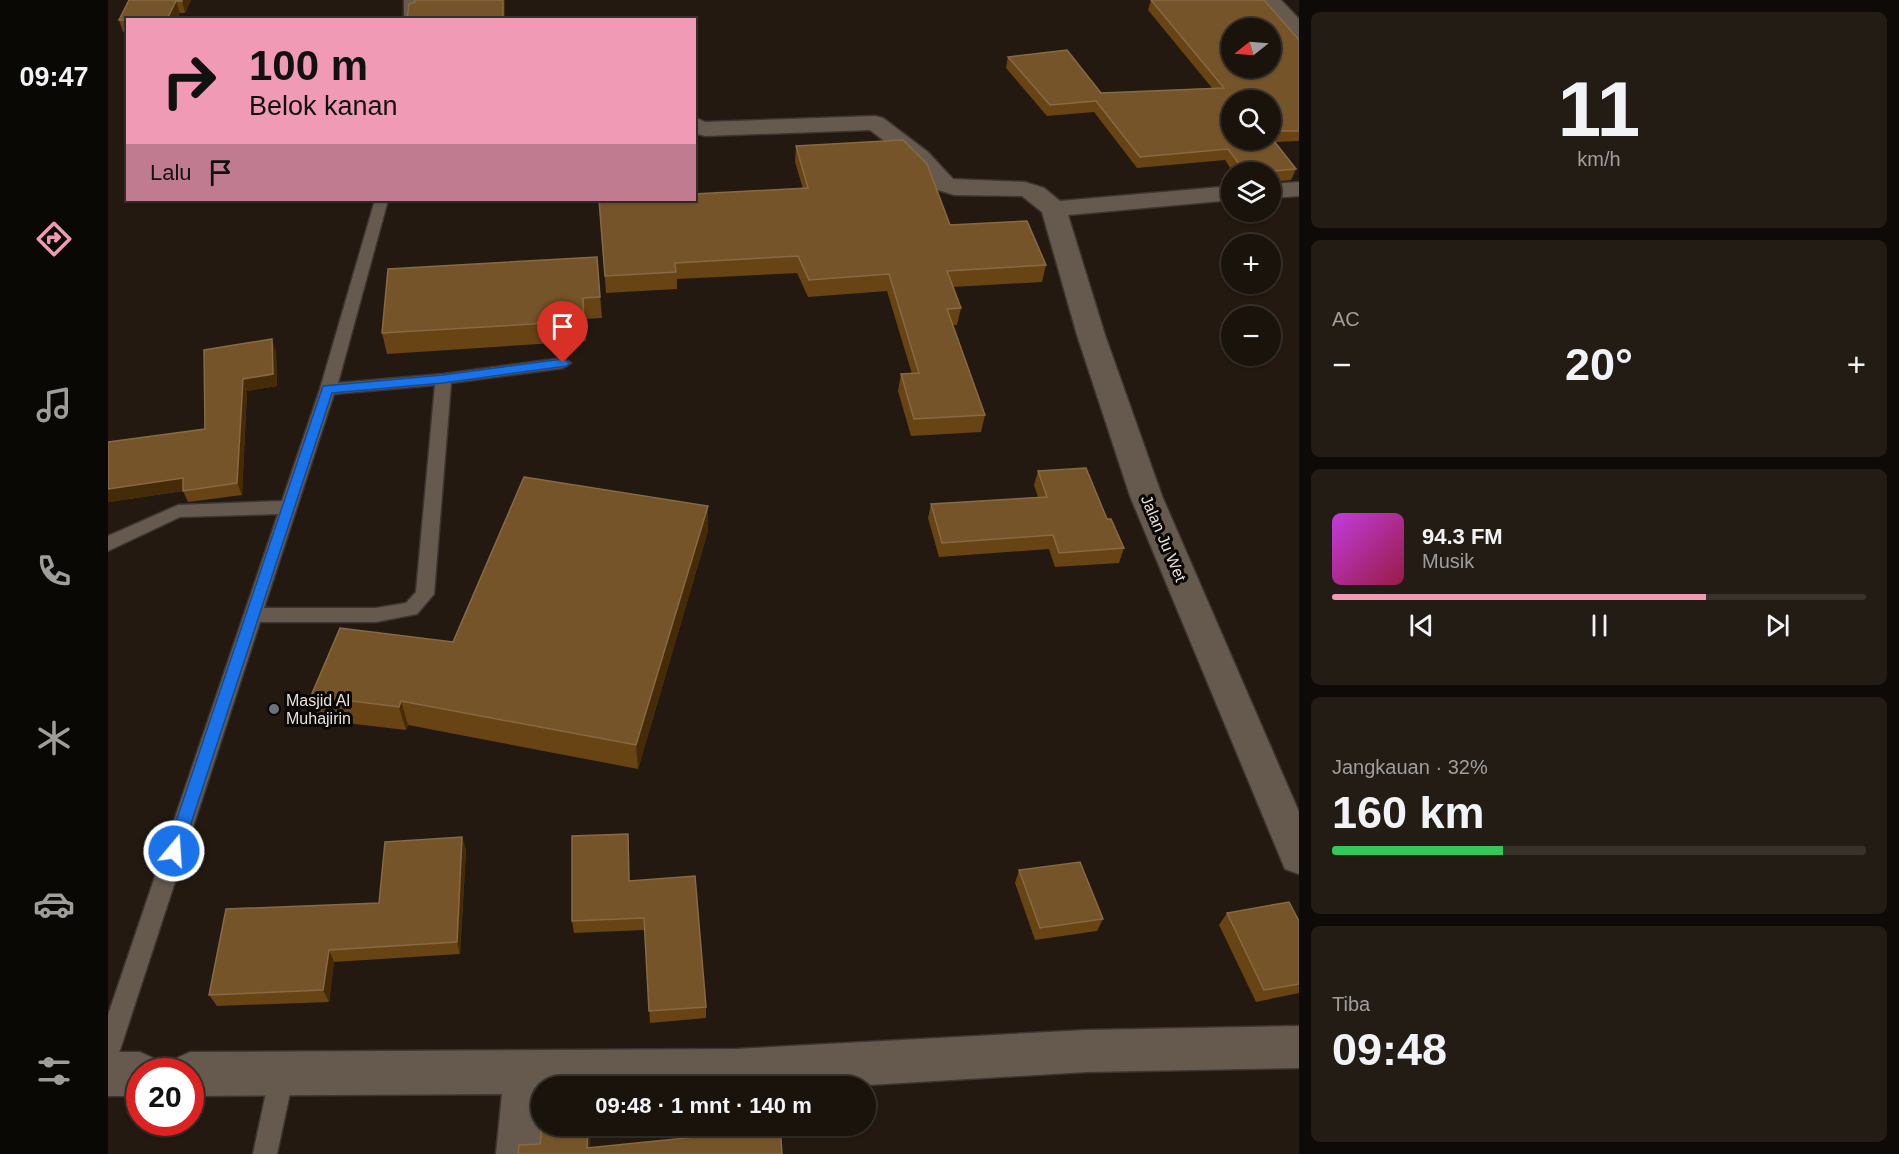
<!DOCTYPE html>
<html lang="id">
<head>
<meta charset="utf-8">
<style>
	body { margin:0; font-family:Arial,sans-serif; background:#231c15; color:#f1f3f6; height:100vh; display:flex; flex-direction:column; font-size:22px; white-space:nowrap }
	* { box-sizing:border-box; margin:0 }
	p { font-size:20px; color:#9f9e9d }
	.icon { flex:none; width:33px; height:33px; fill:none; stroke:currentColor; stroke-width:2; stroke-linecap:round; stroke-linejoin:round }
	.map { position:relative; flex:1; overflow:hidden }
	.drawer { display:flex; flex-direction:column; gap:12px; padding:12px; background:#0e0a07; width:600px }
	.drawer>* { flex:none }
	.guide { position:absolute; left:18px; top:18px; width:570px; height:183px; border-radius:0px; box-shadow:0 2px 4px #0004,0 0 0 2px #38322d; background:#f09ab5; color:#111; overflow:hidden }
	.needle { width:39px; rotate:253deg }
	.tools { position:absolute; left:1113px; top:18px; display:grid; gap:12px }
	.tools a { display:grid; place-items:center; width:60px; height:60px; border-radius:50%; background:#1a130c; box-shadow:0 2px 4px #0004,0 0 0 2px #38322d; font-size:30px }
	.speed { position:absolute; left:18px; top:1058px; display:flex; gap:12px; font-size:30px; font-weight:700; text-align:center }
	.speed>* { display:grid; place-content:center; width:78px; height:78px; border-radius:50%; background:#1a130c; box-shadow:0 2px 4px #0004,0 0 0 2px #38322d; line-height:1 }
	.speed .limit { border:9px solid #d22; background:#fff; color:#111 }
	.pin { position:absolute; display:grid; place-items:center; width:51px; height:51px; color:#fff; margin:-62px -26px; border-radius:50% 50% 50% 0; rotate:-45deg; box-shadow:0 0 6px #0007 }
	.pin .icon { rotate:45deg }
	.me { position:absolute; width:66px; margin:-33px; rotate:18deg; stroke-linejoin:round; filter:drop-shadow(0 0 4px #0008) }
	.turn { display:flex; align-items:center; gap:21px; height:126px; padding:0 24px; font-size:27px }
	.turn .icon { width:78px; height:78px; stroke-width:2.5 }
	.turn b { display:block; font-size:42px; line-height:51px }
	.then { display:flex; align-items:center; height:57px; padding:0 24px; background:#0003; gap:12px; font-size:22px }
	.big { font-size:45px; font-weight:600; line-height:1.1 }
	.drawer .widget { flex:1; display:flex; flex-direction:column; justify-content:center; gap:9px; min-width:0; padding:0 21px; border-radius:9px; background:#231c15 }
	.drawer .dial { align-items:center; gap:0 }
	.dial b { font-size:78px; line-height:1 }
	.song { display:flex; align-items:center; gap:18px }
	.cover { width:72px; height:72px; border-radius:9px; background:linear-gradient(135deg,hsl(290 70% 55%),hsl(340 70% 35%)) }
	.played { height:6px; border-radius:3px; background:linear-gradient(90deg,#f09ab5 70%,#38322d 70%) }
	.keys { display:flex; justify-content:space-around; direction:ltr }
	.heat { display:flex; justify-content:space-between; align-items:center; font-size:33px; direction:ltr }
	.charge { height:9px; border-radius:4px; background:linear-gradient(90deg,#34c759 32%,#38322d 0) }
	.trip { position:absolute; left:423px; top:1076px; width:345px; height:60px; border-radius:30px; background:#1a130c; box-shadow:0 2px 4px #0004,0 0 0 2px #38322d; font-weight:600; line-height:60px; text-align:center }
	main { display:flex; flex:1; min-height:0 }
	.menu { display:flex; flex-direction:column; width:108px; justify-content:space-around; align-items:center; background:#0a0805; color:#9f9e9d }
	.menu .icon { width:42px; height:42px }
	.menu .active { color:#f09ab5 }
	.menu b { font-size:27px; color:#f1f3f6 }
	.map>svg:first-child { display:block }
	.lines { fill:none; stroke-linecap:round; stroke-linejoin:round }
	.service-casing { stroke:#3c3531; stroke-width:3 }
	.minor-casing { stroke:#3c3531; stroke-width:3 }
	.service { fill:#665a4f; fill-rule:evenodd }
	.minor { fill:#665a4f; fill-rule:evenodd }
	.wall { fill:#684314; fill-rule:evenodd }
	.shaded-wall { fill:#462b09 }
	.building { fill:#755429; stroke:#876a45; stroke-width:1.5; fill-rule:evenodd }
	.route { fill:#1a73e8; stroke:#114b97; stroke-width:1.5 }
	.worship-dot { fill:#6b7280; stroke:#090603; stroke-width:2 }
	.labels { text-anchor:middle; stroke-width:6; stroke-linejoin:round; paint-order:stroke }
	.street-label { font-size:16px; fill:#e8e1da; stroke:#090603 }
	.poi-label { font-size:16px; fill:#e8e1da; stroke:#090603; text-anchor:start }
</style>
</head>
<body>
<main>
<nav class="menu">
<b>09:47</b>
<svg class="icon active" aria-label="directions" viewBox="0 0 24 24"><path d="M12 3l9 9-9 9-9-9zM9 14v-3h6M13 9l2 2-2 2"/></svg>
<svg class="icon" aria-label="music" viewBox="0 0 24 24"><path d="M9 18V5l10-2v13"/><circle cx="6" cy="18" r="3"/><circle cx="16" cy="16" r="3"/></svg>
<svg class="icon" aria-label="phone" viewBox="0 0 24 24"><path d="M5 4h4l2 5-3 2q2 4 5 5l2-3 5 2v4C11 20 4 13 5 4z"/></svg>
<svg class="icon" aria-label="climate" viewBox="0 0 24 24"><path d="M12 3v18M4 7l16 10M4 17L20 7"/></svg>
<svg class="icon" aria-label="car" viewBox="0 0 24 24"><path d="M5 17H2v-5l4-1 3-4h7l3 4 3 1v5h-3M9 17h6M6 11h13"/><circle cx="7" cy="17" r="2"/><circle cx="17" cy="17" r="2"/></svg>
<svg class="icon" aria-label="filters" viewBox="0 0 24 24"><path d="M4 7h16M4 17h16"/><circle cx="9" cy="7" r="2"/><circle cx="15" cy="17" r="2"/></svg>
</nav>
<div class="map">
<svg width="1191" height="1154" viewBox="0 0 1191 1154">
	<rect width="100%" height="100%" fill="#231910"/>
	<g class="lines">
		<defs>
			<path id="service" d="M 296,0 L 308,0 L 308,20 L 296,20 Z
				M 267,200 L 280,200 L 230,383 L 335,374 L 455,358 L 463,363 L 455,368 L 343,383 L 326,594 L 309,614 L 268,622 L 152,622 L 12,1050 L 8,1058 L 0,1062 L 0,1015 L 170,514 L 72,517 L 0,551 L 0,536 L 70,505 L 174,501 L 212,389 ZM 327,385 L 308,592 L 298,603 L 268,608 L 156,608 L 226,394 Z
				M 174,1062 L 182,1066 L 186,1074 L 169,1154 L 145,1154 L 162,1074 L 166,1066 Z"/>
			<path id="minor" d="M 1152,0 L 1173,0 L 1191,19 L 1191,38 L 1183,37 Z
				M 767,116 L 775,118 L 820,152 L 845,179 L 917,182 L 936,188 L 952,201 L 1124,186 L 1124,200 L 960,215 L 997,335 L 1054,496 L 1191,812 L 1191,874 L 1177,869 L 1172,857 L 1022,496 L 969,335 L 934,212 L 914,196 L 846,195 L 827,189 L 804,162 L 762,130 L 597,136 L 586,133 L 586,117 L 597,122 Z
				M 1191,182 L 1191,196 L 1162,198 L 1162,184 Z
				M 1191,1026 L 1191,1068 L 978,1072 L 743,1086 L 434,1086 L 434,1125 L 436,1125 L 434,1154 L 388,1154 L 394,1094 L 82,1096 L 82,1071 L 61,1071 L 67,1059 L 82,1052 L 628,1049 L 978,1030 Z
				M 0,1052 L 32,1052 L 47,1059 L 53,1071 L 32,1071 L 32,1096 L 0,1096 Z"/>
		</defs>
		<use href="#service" class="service-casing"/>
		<use href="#minor" class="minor-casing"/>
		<use href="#service" class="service"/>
		<use href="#minor" class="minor"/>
	</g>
	<path class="wall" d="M 21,0 L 83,0 L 77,13 L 72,13 L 68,20 L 20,20 L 20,32 L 15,32 L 11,20 Z
		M 1043,0 L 1191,40 L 1191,141 L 1167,142 L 1188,169 L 1183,180 L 1162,182 L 1162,172 L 1125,172 L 1117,160 L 1029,168 L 986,112 L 939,116 L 898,68 L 900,57 L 993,93 L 1104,88 L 1040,10 ZM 1162,100 L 1162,140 L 1124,140 Z
		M 688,146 L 842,225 L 938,265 L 934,282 L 845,287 L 853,308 L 849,325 L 845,325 L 877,415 L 873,432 L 803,436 L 790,391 L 793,374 L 804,374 L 779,291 L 700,297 L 689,273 L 569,279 L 569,289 L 498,293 L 491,200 L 695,189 L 687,162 Z
		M 489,257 L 494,318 L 477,319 L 478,341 L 279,354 L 274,333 Z
		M 168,351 L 169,386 L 139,391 L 134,495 L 80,502 L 75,491 L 1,502 L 97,429 Z
		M 930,471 L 999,519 L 1016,548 L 1011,563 L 947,567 L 941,549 L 831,557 L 820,518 L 823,504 L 930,497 L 926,485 Z
		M 600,506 L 600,531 L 530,769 L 300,725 L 298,730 L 212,720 L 203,696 L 345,642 Z
		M 520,834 L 521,881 L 598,1007 L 598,1018 L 542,1023 L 537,930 L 466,933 L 464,921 Z
		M 354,837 L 358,850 L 352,954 L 226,962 L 221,1002 L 109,1006 L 101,995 L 271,903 Z
		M 911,870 L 995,919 L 989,931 L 927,940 L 907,883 Z
		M 1119,913 L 1191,921 L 1191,993 L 1148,1002 L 1111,925 Z"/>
	<path class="shaded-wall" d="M 74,0 L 83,0 L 77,13 L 74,1 Z
		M 395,0 L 397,0 L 397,20 L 395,20 Z
		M 68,1 L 72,13 L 68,20 L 59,20 Z
		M 164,339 L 168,351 L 169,386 L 139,391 L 134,495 L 129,483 L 135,379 Z
		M 75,478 L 80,490 L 1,502 L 0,501 L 0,489 Z
		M 600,506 L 600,531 L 530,769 L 528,745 Z
		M 293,701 L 300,725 L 298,730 L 291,707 Z
		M 520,834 L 521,847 L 522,894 L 521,881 Z
		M 354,837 L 358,850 L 352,954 L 349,942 Z
		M 221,950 L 226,962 L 221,1002 L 215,990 Z
		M 480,1125 L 483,1135 L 481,1154 L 479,1148 Z"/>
	<path class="building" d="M 21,0 L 74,0 L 74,1 L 68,1 L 59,19 L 11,20 Z
		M 307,0 L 395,0 L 395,20 L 299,20 L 301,4 L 307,2 Z
		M 1043,0 L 1156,0 L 1191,40 L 1191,131 L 1162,131 L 1162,100 L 1124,100 L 1124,140 L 1162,140 L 1162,136 L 1188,169 L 1166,171 L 1164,175 L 1162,176 L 1162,172 L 1137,172 L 1120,149 L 1032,157 L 988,101 L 942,105 L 900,57 L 959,50 L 993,93 L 1116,88 ZM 1124,28 L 1162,28 L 1162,68 L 1124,68 Z
		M 795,140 L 819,164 L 842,225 L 919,221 L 938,265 L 839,271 L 853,308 L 839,309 L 877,415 L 806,419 L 793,374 L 811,373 L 781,274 L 701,280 L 690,256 L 567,263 L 568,272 L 497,276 L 491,200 L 586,200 L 586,194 L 700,188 L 688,146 Z
		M 489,257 L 492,297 L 475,298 L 476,321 L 274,333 L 280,269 Z
		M 164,339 L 165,374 L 135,379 L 129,483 L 75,491 L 75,478 L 0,489 L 0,442 L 97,429 L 96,350 Z
		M 978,468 L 999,519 L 1003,519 L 1016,548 L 951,553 L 945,535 L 834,543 L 823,504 L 939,497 L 930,471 Z
		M 416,477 L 600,506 L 528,745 L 293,701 L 291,707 L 203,696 L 232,628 L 345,642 Z
		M 520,834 L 521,881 L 587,876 L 598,1007 L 541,1011 L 536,918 L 464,921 L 464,836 Z
		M 354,837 L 349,942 L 221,950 L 215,990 L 101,995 L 118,909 L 271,903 L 277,842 Z
		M 972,862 L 995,919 L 932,928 L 911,870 Z
		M 1181,902 L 1191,921 L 1191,984 L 1156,990 L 1119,913 Z
		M 434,1125 L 480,1125 L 479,1148 L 617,1134 L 617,1125 L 672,1125 L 674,1154 L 410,1154 L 411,1145 L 432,1144 Z"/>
	<path class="route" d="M 455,359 L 461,363 L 459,366 L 335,383 L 224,393 L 74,851 L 72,856 L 66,858 L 61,856 L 58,851 L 215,386 L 335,375 Z"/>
	<circle class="worship-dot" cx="166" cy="709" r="6"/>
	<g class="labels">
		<g class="street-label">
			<text transform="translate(1056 538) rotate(67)" y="6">Jalan Ju Wet</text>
		</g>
		<g class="poi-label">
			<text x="178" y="706">Masjid Al<tspan x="178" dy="18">Muhajirin</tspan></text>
		</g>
	</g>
</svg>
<div class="tools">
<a><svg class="needle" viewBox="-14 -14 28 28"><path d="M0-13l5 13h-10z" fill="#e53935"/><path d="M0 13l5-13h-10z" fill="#9f9e9d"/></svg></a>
<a><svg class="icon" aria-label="search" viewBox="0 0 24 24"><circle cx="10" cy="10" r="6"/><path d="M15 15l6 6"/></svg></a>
<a><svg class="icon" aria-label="layers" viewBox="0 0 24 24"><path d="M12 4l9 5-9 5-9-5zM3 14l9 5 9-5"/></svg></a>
<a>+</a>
<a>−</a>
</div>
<div class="speed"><div class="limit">20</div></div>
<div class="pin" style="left:455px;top:363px;background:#d93025"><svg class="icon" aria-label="arrive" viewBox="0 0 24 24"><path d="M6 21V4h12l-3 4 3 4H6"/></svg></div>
<svg class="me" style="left:66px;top:851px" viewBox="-20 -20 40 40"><circle r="17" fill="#1a73e8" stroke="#fff" stroke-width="3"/><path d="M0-11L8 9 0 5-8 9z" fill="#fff"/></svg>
<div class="trip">09:48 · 1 mnt · 140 m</div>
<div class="guide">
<div class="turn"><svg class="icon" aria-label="right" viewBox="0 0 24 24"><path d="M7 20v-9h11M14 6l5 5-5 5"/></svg><div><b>100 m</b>Belok kanan</div></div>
<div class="then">Lalu<svg class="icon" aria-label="arrive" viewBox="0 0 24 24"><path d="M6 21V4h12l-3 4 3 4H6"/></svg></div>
</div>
</div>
<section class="drawer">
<div class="widget dial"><b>11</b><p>km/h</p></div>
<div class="widget"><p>AC</p>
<div class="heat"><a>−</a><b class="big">20°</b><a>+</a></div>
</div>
<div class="widget">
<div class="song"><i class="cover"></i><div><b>94.3 FM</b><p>Musik</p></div></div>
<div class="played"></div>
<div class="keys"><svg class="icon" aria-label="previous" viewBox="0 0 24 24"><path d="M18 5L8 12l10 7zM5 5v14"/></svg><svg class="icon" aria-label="pause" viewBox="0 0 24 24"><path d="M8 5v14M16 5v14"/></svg><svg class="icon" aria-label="next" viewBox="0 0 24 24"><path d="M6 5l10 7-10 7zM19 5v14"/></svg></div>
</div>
<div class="widget"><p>Jangkauan · 32%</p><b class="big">160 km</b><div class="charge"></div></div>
<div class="widget"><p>Tiba</p><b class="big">09:48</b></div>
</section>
</main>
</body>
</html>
